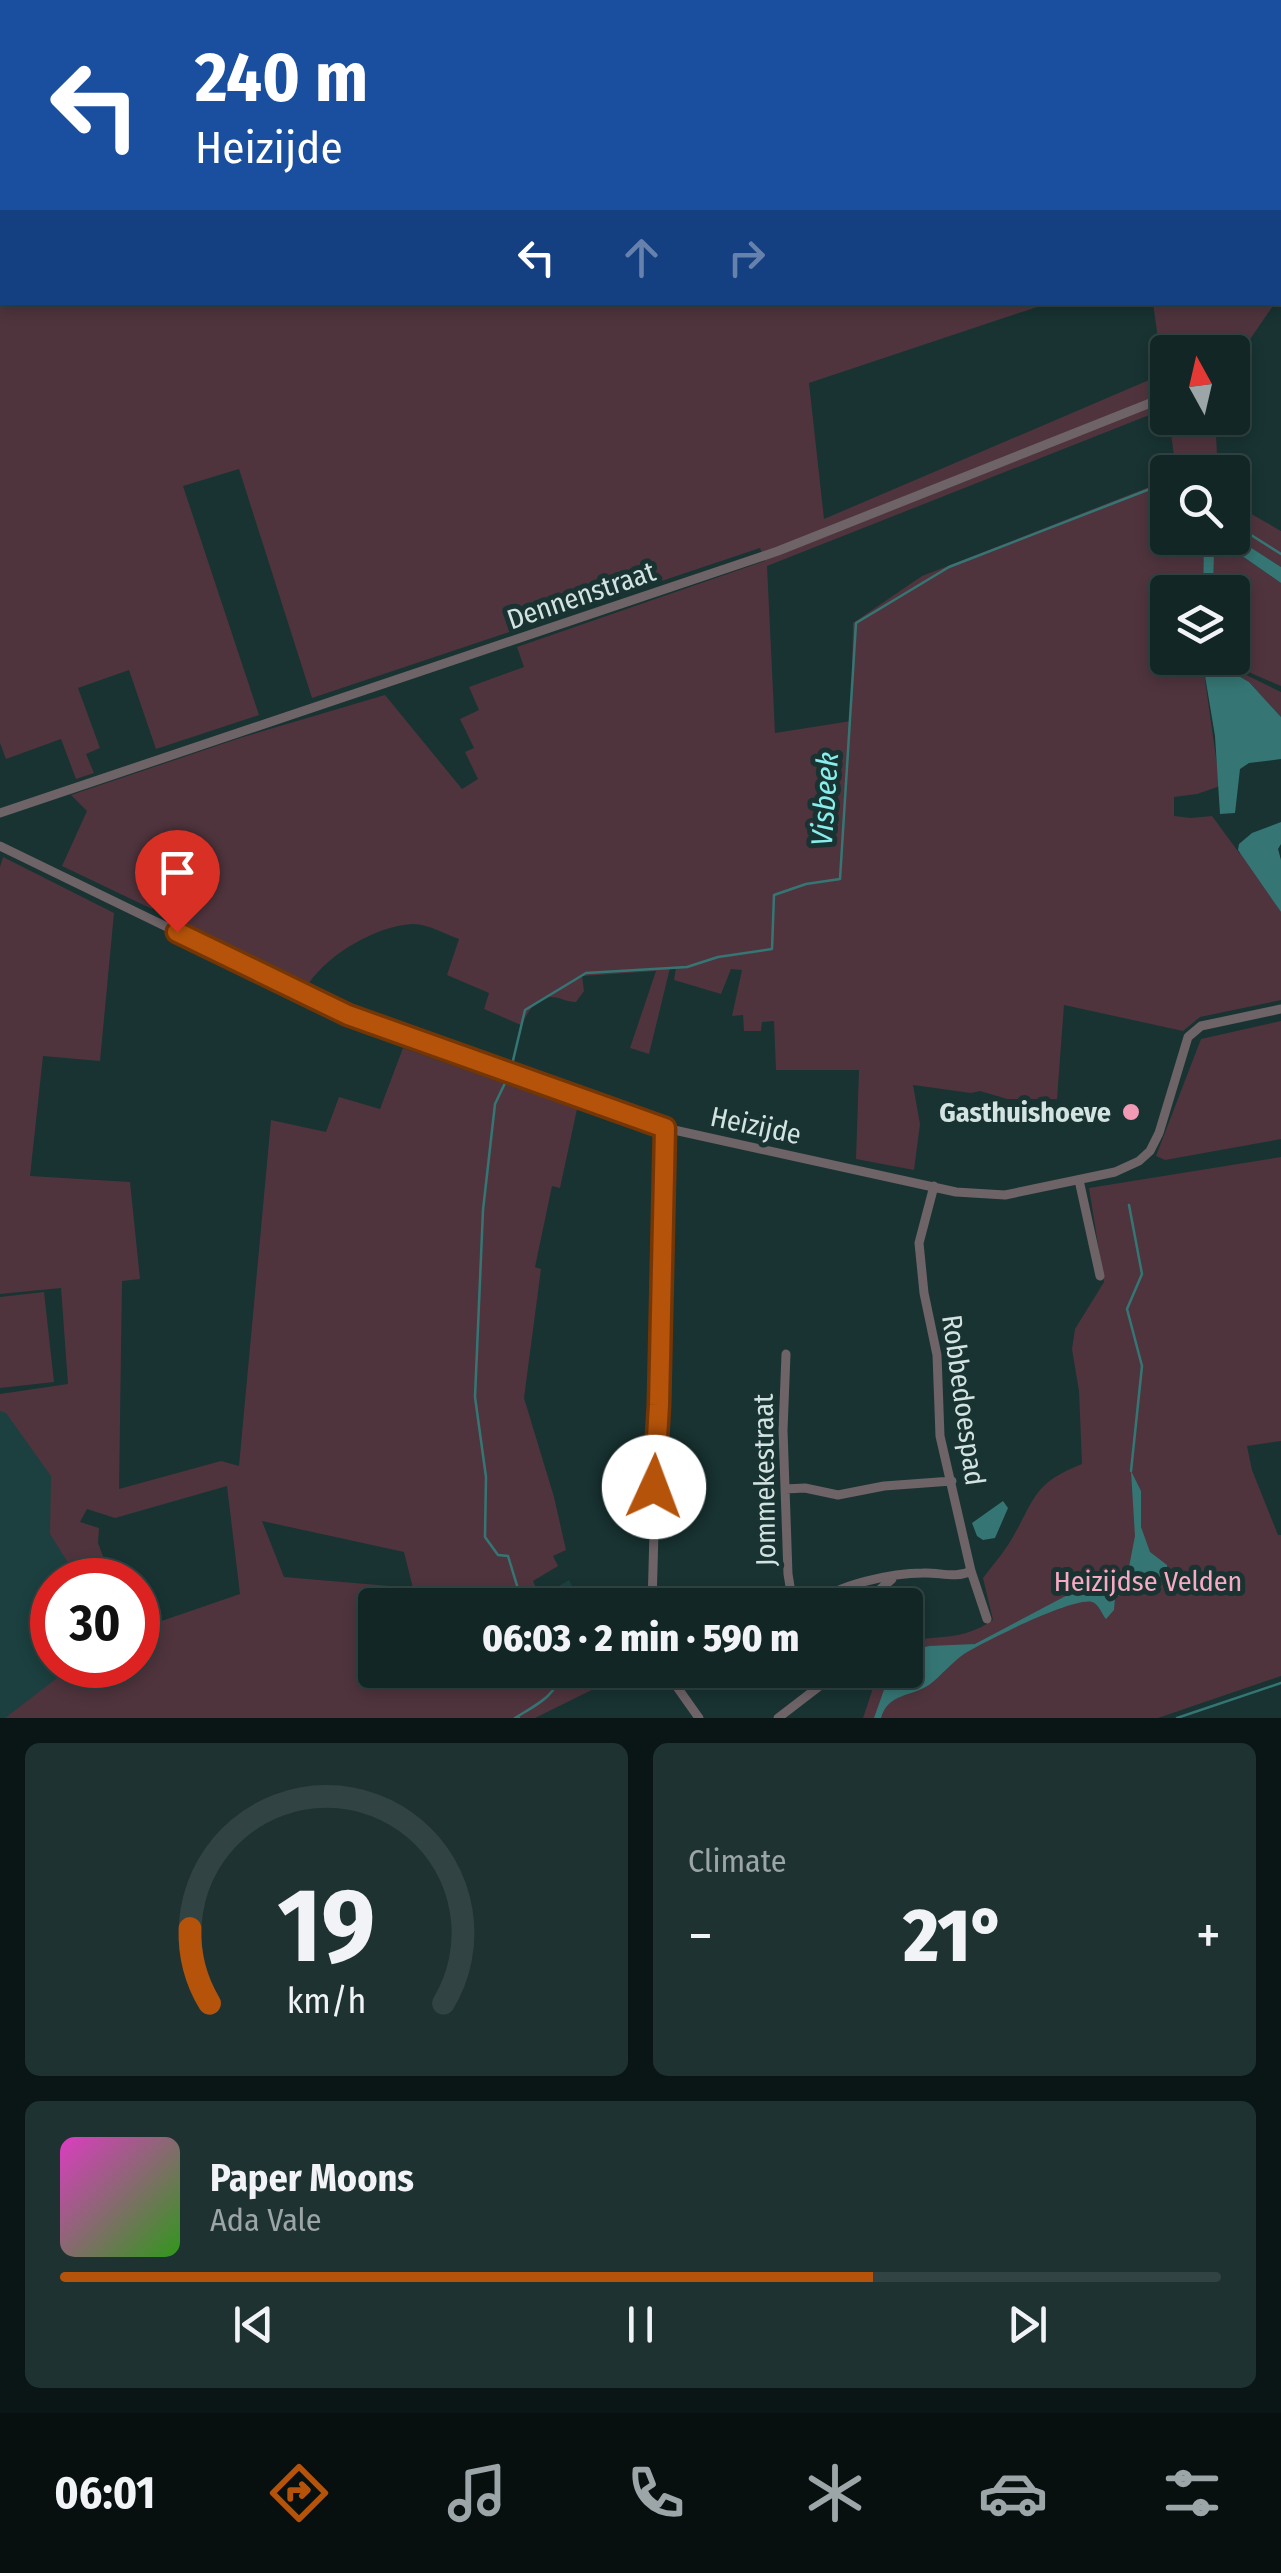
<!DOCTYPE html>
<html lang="en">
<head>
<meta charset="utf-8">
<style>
	body { margin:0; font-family:"Fira Sans Condensed",sans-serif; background:#1f3232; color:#f1f3f6; height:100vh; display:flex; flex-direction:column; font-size:38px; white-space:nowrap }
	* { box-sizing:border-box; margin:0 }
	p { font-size:32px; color:#9ca5a7 }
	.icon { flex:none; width:55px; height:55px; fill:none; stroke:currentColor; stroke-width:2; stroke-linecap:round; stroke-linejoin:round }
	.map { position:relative; height:1718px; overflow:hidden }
	.side { display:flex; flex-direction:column; gap:25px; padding:25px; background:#0a1515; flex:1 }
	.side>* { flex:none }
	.banner { position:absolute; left:0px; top:0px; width:1282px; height:305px; box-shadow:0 5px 15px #0003,0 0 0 2px #314343; background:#1a4fa0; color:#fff; overflow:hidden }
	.needle { width:65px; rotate:352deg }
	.fabs { position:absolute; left:1150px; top:335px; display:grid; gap:20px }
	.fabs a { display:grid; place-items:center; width:100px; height:100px; border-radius:10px; background:#122626; box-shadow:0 5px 15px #0003,0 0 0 2px #314343; font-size:50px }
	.speed { position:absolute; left:30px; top:1558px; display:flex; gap:20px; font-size:50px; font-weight:700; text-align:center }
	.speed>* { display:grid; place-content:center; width:130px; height:130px; border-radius:50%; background:#122626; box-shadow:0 5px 15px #0003,0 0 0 2px #314343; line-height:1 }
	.speed .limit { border:15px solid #d22; background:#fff; color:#111 }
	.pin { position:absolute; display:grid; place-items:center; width:85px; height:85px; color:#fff; margin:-102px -42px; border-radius:50% 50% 50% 0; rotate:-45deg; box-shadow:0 0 10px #0007 }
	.pin .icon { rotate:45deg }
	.me { position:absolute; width:110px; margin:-55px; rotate:2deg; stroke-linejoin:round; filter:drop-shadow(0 0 8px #0008) }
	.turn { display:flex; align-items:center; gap:35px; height:210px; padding:0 30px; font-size:45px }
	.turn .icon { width:130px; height:130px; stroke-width:2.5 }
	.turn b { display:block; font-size:70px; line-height:85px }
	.lanes { display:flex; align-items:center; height:95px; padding:0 30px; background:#0003; justify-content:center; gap:50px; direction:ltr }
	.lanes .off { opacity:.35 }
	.big { font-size:75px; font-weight:800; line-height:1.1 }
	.side .widget { flex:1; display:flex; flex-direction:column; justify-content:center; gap:15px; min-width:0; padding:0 35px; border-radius:15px; background:#1f3232 }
	.side .dial { align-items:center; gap:0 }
	.dial svg { height:260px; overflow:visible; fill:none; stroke:#314343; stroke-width:7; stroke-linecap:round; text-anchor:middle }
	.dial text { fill:#f1f3f6; stroke:none }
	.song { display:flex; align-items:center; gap:30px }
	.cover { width:120px; height:120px; border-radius:15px; background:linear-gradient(135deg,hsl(310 70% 55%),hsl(110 70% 35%)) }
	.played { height:10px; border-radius:5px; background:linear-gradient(90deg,#b45309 70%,#314343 70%) }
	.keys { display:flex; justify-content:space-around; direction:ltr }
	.heat { display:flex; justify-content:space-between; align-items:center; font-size:55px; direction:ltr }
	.side .tiles { flex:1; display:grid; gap:25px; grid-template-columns:1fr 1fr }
	.widget:last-child { grid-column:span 2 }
	.trip { position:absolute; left:358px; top:1588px; width:565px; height:100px; border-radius:10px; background:#122626; box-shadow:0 5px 15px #0003,0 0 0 2px #314343; font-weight:800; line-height:100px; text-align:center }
	.menu { display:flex; height:160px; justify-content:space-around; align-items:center; background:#070f0f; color:#9ca5a7 }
	.menu .icon { width:70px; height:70px }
	.menu .active { color:#b45309 }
	.menu b { font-size:45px; color:#f1f3f6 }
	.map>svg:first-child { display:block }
	.built { fill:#1b403f }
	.green { fill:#4f343d; fill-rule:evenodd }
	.water { fill:#357674 }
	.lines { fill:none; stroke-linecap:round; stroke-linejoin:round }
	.stream { stroke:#357674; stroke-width:2.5 }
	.minor { stroke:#6e6366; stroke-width:9 }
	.route-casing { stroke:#753606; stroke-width:25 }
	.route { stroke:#b45309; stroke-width:18 }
	.poi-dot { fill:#f09ab6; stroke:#183332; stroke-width:4 }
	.labels { text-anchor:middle; stroke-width:10; stroke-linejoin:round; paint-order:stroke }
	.street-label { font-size:28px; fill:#d3e3e2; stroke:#183332 }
	.poi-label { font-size:28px; font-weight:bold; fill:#d3e3e2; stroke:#183332; text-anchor:end }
	.park-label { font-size:28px; fill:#f8aac3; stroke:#183332 }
	.water-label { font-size:30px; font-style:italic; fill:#87eeeb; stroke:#183332 }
</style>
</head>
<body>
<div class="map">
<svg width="1281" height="1718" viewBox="0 0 1281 1718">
	<rect width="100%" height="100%" fill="#183332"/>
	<path class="built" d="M 0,1394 L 87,1509 L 79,1522 L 81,1580 L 52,1580 L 52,1665 L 89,1665 L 93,1718 L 0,1718 Z
		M 569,1580 L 574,1590 L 580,1587 L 644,1590 L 643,1605 L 526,1605 Z"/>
	<path class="green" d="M 0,0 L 7,2 L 2,2 L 2,302 L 1049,303 L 809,383 L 824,519 L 1163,374 L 1153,303 L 1275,303 L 1233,364 L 1232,352 L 1168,352 L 1167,408 L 767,566 L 775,733 L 851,721 L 853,623 L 922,576 L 1167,480 L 1168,538 L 1204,538 L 1203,592 L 1168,592 L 1168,658 L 1202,658 L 1220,786 L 1197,794 L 1174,797 L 1174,816 L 1191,818 L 1212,816 L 1240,854 L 1242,853 L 1281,912 L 1281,1000 L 1200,1017 L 1183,1031 L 1064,1005 L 1057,1099 L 1007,1099 L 980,1091 L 971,1093 L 913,1085 L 920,1124 L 914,1170 L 856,1159 L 859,1070 L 776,1070 L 774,1021 L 762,1022 L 761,1031 L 744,1031 L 743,1015 L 732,1016 L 742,970 L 731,969 L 721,994 L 674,980 L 676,968 L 670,968 L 649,1054 L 630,1048 L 656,971 L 582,976 L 584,991 L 576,1002 C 566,1002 560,997 551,997 C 536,996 527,1014 521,1025 L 484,1009 L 489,993 L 447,975 L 459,939 C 445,934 426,923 412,924 C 376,926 329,954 309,983 L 159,912 L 210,879 L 200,854 L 179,864 L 186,883 L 152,909 L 62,866 L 87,811 L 71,795 L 240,738 L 385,695 L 462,789 L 478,779 L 465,752 L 474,748 L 460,719 L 479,710 L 469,687 L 524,667 L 517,647 L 765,561 L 760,548 L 312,698 L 239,469 L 183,486 L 259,715 L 156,749 L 129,670 L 78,688 L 100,748 L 86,754 L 94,773 L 76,779 L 61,739 L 6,759 L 0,743 Z
		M 392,0 L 1281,0 L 1281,303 L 1280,2 Z
		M 1169,418 L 1215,418 L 1218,472 L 1176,472 Z
		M 1232,503 L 1281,531 L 1281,567 L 1233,536 Z
		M 1225,544 L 1281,583 L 1281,686 L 1246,671 L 1242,673 L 1281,692 L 1281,717 L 1249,682 L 1218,664 L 1216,658 L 1232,658 L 1232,592 L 1213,592 L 1214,555 L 1219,546 Z
		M 3,857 L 114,913 L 100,1061 L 43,1056 L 30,1176 L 130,1182 L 140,1279 L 122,1281 L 119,1489 L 221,1461 L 239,1466 L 271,1120 L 326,1132 L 339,1097 L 380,1109 L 403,1048 L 577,1109 L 560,1188 L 552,1186 L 535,1267 L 541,1269 L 524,1398 L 554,1497 L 566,1550 L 553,1556 L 558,1566 L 533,1581 L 540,1598 L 528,1605 L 375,1605 L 375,1670 L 576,1670 L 583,1675 L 595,1670 L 623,1670 L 624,1674 L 535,1718 L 5,1718 L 74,1665 L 138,1665 L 138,1629 L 240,1594 L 227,1486 L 115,1518 L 87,1509 L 80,1522 L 99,1528 L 98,1543 L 112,1580 L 79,1580 L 50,1534 L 51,1476 L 6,1413 L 0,1411 L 0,1394 L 68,1384 L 61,1288 L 0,1294 L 0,867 ZM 262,1521 L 404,1552 L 413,1588 L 284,1577 Z
		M 1281,1021 L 1281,1139 L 1165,1160 L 1156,1156 L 1201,1039 Z
		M 1281,1157 L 1281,1441 L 1247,1446 L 1252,1470 L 1278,1535 L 1281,1535 L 1281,1676 L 1158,1718 L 863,1718 L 879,1670 L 905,1670 L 905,1642 C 941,1634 960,1642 993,1620 L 983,1578 C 991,1567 1000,1557 1008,1545 C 1035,1502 1030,1484 1082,1464 L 1079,1391 L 1072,1349 L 1075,1329 L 1104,1282 L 1089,1188 Z
		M 44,1292 L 54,1382 L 0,1388 L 0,1297 Z"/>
	<path class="water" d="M 1233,536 L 1281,567 L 1281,583 L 1225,544 L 1219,546 L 1214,555 L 1213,592 L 1203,592 L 1204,538 Z
		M 1202,658 L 1216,658 L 1218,664 L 1249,682 L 1281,717 L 1281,759 L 1249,763 L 1240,769 L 1235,813 L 1220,814 L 1215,736 Z
		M 1281,822 L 1281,844 L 1278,849 L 1281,860 L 1281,912 L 1238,850 L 1239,844 L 1252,833 Z
		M 1131,1471 L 1141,1491 L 1141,1527 L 1150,1552 L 1167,1565 L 1167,1574 L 1156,1579 L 1140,1574 L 1133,1586 L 1115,1598 L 1114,1610 L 1106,1619 C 1102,1614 1098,1603 1092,1602 C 1073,1597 983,1642 964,1654 C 951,1663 941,1676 929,1685 C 911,1697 888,1693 881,1718 L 874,1718 L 891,1670 L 905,1670 L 906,1652 L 929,1646 L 975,1644 L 1077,1590 L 1107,1582 L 1129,1567 L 1135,1536 Z
		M 1003,1501 L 1008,1508 L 995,1538 L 983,1540 L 977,1536 L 972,1523 Z"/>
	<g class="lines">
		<path class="stream" d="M 1195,472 L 1201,472
			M 1232,523 L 1281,554
			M 511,1069 L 525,1010 L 586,973 L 687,967 L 718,957 L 772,949 L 774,895 L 806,884 L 840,879 L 856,623 L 949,567 L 1168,482
			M 506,1081 L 495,1104 L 483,1210 L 475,1397 L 486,1477 L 485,1537 L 498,1555 L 508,1556 L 523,1605
			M 1129,1205 L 1142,1274 L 1127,1309 L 1142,1366 L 1131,1471
			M 515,1718 C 536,1705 557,1696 562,1670
			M 518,1718 L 519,1718
			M 1177,1718 L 1281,1683"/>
		<path class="minor" d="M 0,813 L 778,551 L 1168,396
			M 0,846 L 348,1015 L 453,1054 L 665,1128 L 956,1192 L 1005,1195 L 1115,1172 L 1139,1161 L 1150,1151 L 1159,1133 L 1188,1037 L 1201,1026 L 1281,1009
			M 1079,1180 L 1100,1276
			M 934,1186 L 919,1243 L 924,1293 L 937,1355 L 940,1436 L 971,1571 L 987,1619
			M 786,1354 L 783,1430 L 788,1574 L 793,1605
			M 785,1489 L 805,1488 L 838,1495 L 884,1486 L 952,1481
			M 652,1605 L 665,1128
			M 816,1605 C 835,1584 895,1573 923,1573 C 939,1572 956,1579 971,1571
			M 862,1605 L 892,1579
			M 665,1670 L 699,1718
			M 778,1718 L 821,1685 L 824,1670"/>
	</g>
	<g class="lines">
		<defs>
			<path id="route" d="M 177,932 L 348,1015 L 665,1128 L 659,1405 L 654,1487"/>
		</defs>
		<use href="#route" class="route-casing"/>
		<use href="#route" class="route"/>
	</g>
	<circle class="poi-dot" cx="1131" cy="1112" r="10"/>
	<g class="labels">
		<g class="street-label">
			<text transform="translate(581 595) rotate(-19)" y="10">Dennenstraat</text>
			<text transform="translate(756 1125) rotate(12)" y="10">Heizijde</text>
			<text transform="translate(964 1400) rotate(82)" y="10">Robbedoespad</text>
			<text transform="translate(764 1480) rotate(-91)" y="10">Jommekestraat</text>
		</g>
		<g class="poi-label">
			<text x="1111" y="1122">Gasthuishoeve</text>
		</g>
		<g class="park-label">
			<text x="1148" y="1591">Heizijdse Velden</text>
		</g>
		<g class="water-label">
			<text transform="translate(825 799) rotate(-86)" y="10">Visbeek</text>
		</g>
	</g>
</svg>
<div class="fabs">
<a><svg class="needle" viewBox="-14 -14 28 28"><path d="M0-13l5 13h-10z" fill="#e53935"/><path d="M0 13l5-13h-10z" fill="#9ca5a7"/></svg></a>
<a><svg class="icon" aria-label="search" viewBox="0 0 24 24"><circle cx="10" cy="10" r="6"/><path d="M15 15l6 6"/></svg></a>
<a><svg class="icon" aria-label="layers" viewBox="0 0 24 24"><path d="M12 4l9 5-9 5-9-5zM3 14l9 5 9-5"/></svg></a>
</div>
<div class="speed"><div class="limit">30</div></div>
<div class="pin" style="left:177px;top:932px;background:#d93025"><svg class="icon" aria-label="arrive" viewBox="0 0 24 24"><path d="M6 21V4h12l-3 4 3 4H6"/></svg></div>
<svg class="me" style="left:654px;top:1487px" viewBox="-20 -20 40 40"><circle r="19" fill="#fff"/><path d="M0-13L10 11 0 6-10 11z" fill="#b45309"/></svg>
<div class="trip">06:03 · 2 min · 590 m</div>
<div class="banner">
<div class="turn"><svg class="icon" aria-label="left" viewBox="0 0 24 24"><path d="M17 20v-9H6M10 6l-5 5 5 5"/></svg><div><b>240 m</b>Heizijde</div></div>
<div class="lanes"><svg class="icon" aria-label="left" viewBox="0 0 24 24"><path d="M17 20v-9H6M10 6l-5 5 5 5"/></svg><svg class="icon off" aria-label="ahead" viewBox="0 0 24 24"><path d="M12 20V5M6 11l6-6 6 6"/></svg><svg class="icon off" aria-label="right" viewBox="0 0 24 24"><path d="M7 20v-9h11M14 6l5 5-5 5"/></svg></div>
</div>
</div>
<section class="side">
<div class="tiles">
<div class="widget dial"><svg viewBox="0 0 100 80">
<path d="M14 69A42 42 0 1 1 86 69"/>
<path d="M14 69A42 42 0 0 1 8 46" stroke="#b45309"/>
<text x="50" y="56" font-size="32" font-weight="700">19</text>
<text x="50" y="72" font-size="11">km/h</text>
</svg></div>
<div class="widget"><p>Climate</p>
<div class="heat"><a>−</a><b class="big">21°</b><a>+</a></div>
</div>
<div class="widget">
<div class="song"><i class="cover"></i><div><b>Paper Moons</b><p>Ada Vale</p></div></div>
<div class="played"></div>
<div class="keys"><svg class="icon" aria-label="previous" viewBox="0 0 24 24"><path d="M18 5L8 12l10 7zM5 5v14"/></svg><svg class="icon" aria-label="pause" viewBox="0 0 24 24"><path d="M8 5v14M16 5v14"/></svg><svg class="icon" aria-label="next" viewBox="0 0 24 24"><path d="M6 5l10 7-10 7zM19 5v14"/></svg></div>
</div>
</div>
</section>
<nav class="menu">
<b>06:01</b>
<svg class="icon active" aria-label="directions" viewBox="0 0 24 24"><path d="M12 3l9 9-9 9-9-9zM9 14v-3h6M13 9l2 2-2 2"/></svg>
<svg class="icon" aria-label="music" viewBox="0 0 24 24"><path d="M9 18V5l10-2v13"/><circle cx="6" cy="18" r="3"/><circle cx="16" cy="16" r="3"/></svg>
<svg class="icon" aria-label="phone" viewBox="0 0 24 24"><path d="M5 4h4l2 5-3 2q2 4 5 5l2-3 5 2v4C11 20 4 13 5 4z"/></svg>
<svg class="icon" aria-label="climate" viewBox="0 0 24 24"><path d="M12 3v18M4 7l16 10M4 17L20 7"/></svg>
<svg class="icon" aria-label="car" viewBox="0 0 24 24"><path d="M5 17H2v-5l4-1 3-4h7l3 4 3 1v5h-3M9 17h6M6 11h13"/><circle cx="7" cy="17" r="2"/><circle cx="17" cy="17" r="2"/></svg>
<svg class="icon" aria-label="filters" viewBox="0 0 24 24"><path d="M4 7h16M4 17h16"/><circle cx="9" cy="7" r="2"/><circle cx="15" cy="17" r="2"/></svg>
</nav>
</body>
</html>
